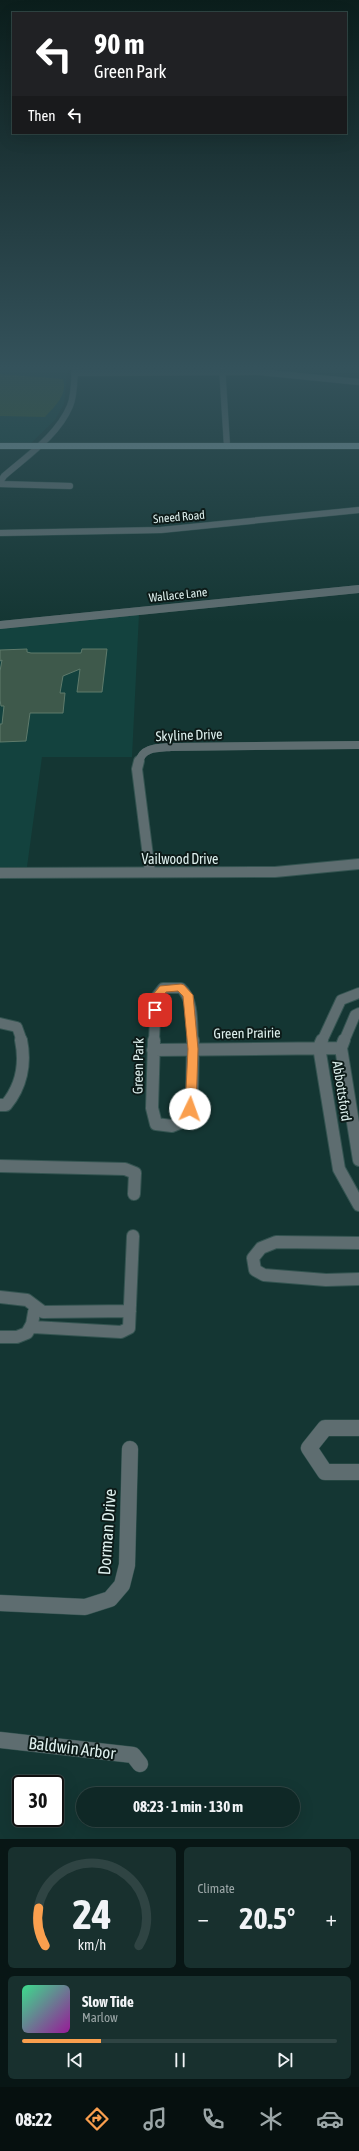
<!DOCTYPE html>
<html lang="en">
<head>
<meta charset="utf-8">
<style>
	body { margin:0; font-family:"Asap Condensed",sans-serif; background:#18302e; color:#f1f3f6; height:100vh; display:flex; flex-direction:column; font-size:15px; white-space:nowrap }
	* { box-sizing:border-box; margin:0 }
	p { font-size:13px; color:#9ba6a7 }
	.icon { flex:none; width:22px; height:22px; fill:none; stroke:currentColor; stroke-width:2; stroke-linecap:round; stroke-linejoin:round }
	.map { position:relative; height:1839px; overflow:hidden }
	.details { display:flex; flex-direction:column; gap:8px; padding:8px; background:#081615; flex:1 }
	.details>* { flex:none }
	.guide { position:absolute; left:12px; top:12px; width:335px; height:122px; border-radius:0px; box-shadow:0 4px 16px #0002,0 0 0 1px #2f4443; background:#202124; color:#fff; overflow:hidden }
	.speed { position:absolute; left:12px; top:1775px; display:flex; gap:8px; font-size:20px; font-weight:700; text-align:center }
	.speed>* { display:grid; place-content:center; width:52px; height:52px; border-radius:50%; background:#0f2826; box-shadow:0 4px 16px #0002,0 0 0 1px #2f4443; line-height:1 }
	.speed .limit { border:2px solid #111; border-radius:6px; background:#fff; color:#111 }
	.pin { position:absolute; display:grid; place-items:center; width:34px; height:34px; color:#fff; margin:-17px; border-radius:8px; box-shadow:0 2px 6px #0006 }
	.me { position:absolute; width:44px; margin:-22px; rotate:3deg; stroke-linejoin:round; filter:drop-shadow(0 0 3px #0008) }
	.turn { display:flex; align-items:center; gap:14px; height:84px; padding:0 16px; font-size:18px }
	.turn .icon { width:52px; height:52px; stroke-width:2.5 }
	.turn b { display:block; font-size:28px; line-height:34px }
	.then { display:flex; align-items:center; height:38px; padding:0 16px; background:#0003; gap:8px; font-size:15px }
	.big { font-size:30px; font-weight:700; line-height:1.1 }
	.details .card { flex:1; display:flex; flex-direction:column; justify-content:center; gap:6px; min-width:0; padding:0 14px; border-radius:6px; background:#18302e }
	.details .dial { align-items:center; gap:0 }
	.dial svg { height:104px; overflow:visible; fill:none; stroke:#2f4443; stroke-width:7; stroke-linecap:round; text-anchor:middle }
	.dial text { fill:#f1f3f6; stroke:none }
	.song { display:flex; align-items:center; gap:12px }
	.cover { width:48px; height:48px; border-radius:6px; background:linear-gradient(135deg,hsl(150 70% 55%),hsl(300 70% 35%)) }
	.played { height:4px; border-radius:2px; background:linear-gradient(90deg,#fa9f4e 25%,#2f4443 25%) }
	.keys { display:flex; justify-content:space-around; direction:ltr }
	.heat { display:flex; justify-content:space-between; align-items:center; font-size:22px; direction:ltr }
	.details .tiles { flex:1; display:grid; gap:8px; grid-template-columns:1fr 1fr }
	.card:last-child { grid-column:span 2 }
	.trip { position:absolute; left:76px; top:1787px; width:224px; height:40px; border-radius:20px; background:#0f2826; box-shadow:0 4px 16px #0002,0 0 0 1px #2f4443; font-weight:700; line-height:40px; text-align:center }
	.tabs { display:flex; height:64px; justify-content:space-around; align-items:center; background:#06100f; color:#9ba6a7 }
	.tabs .icon { width:28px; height:28px }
	.tabs .active { color:#fa9f4e }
	.tabs b { font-size:18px; color:#f1f3f6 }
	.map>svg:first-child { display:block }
	.built { fill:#13423e }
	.green { fill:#385629 }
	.building { fill:#3e594b; stroke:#5e7a6b }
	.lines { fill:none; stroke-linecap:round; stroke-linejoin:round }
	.minor-far4-casing { stroke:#345451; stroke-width:7 }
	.minor-far3-casing { stroke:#345451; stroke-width:8 }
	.minor-far2-casing { stroke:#345451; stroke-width:12 }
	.minor-far1-casing { stroke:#345451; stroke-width:14 }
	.minor-casing { stroke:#345451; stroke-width:17 }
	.major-casing { stroke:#345451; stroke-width:7 }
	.minor-far4 { stroke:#5e6d70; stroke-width:6 }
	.minor-far3 { stroke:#5e6d70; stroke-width:8 }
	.minor-far2 { stroke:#5e6d70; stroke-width:10 }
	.minor-far1 { stroke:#5e6d70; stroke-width:12 }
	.minor { stroke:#5e6d70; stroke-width:16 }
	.major { stroke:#8ba9af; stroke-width:6 }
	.route { fill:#fa9f4e; stroke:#a26733 }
	.labels { text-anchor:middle; stroke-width:4; stroke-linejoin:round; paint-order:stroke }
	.far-street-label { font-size:12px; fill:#ddefed; stroke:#0d1b19 }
	.street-label { font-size:14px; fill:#ddefed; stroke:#0d1b19 }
	.near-street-label { font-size:17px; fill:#ddefed; stroke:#0d1b19 }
</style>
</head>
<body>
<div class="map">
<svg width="359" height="1839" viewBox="0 0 359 1839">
	<rect width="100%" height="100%" fill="#143633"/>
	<path class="built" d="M 0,366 L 68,366 L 64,404 L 55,420 L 31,443 L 0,443 Z
		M 139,614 L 132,757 L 42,757 L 27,867 L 0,868 L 0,629 Z"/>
	<path class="green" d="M 0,374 L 63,379 C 68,395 55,406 45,417 L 0,416 Z"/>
	<path class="building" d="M 27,649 L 27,652 L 31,653 L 81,653 L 82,649 L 107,649 L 102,692 L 77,692 L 80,669 L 63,676 L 60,693 L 65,693 L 63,713 L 30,713 L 26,741 L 0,742 L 0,724 L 2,724 L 4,706 L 1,706 L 0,700 L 0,671 L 2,660 L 0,661 L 0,650 Z"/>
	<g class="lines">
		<defs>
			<path id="minor-far4" d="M 222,366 L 227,446
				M 74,373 L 259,372 L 359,382
				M 0,482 L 4,476 C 27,456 58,435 70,406 C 75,394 74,379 75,366
				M 0,484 L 70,486
				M 0,533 L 161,530 L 359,510"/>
			<path id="minor-far3" d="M 0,625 L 359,589
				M 139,762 C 142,747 158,748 171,747 L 359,745"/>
			<path id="minor-far2" d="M 139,761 L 137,769 L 150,872
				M 0,873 L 275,872 L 359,864
				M 0,1023 L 17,1027 L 22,1041
				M 154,1041 L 156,997 L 163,988 L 181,988 C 194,1000 192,1025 193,1041
				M 322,1041 L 341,1000 L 359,993
				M 344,1041 L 355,1015 L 359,1013"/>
			<path id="minor-far1" d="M 154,1040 L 152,1108 L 156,1124 L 172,1126 L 187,1120 L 192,1094 L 193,1040
				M 322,1040 L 319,1047 L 339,1169 L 359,1205
				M 344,1040 L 341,1048 L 359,1160
				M 153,1050 L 341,1048
				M 0,1105 L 6,1105 C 21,1087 26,1064 21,1040
				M 0,1166 L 125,1169 L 135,1173 L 134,1194
				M 359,1243 L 276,1242 L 261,1248 L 253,1258 L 255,1270 L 264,1275 L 326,1280 L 359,1279
				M 0,1297 L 27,1300 L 43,1312 L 130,1311
				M 33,1327 L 121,1332 L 129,1328 L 133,1236
				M 0,1337 L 17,1337 L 27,1333 L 32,1324 L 35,1307"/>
			<path id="minor" d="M 359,1428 L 325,1428 L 309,1448 L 325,1472 L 359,1472
				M 0,1603 L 85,1607 L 110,1599 L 122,1585 L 127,1565 L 130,1449
				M 0,1740 L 133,1755 L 140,1764"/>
			<path id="major" d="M 0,446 L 359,446"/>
		</defs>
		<use href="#minor-far4" class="minor-far4-casing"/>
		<use href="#minor-far3" class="minor-far3-casing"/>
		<use href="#minor-far2" class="minor-far2-casing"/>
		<use href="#minor-far1" class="minor-far1-casing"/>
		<use href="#minor" class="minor-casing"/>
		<use href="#major" class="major-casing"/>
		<use href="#minor-far4" class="minor-far4"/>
		<use href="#minor-far3" class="minor-far3"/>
		<use href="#minor-far2" class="minor-far2"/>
		<use href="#minor-far1" class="minor-far1"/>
		<use href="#minor" class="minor"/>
		<use href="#major" class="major"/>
	</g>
	<linearGradient id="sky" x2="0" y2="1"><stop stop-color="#0b1e1c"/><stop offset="0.59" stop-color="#34525b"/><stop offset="1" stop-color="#34525b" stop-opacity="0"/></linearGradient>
	<rect width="359" height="623" fill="url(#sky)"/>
	<path class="route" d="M 181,984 L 184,985 L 193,995 L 198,1049 L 196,1109 L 190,1113 L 185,1109 L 188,1049 L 183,996 L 178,991 L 166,992 L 161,998 L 158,1013 L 155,1014 L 150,1010 L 151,997 L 160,986 Z"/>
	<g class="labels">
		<g class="far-street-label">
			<text transform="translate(179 517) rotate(-5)" y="4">Sneed Road</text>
			<text transform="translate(178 595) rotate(-6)" y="4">Wallace Lane</text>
		</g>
		<g class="street-label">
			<text transform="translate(189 735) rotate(-2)" y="5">Skyline Drive</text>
			<text x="180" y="864">Vailwood Drive</text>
			<text transform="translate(247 1033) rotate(-1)" y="5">Green Prairie</text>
			<text transform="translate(138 1066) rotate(-89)" y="5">Green Park</text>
			<text transform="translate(342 1091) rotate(81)" y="5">Abbottsford</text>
		</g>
		<g class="near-street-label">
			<text transform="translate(107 1532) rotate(-86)" y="6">Dorman Drive</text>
			<text transform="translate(72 1748) rotate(7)" y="6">Baldwin Arbor</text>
		</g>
	</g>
</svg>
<div class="speed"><div class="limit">30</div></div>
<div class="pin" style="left:155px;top:1010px;background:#d93025"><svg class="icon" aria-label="arrive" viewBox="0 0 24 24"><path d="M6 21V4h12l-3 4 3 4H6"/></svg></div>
<svg class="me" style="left:190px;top:1109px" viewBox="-20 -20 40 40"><circle r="19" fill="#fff"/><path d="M0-13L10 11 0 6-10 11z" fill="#fa9f4e"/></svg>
<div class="trip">08:23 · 1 min · 130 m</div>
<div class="guide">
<div class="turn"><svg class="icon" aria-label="left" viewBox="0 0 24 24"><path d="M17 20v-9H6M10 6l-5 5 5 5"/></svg><div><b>90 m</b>Green Park</div></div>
<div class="then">Then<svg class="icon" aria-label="left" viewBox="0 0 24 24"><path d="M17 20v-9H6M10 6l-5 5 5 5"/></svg></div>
</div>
</div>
<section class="details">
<div class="tiles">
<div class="card dial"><svg viewBox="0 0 100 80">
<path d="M14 69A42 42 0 1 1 86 69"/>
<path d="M14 69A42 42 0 0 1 9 40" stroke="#fa9f4e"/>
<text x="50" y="56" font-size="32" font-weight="700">24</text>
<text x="50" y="72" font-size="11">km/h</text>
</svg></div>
<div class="card"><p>Climate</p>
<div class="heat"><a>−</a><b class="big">20.5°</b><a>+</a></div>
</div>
<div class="card">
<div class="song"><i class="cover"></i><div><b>Slow Tide</b><p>Marlow</p></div></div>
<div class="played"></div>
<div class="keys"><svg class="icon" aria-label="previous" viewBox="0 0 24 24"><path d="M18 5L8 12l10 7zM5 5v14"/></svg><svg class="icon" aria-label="pause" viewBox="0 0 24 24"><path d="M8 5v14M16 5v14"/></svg><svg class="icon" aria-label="next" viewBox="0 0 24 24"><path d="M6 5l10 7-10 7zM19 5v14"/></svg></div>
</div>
</div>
</section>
<nav class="tabs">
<b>08:22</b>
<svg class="icon active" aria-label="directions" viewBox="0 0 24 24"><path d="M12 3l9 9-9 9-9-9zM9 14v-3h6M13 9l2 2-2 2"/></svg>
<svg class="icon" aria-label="music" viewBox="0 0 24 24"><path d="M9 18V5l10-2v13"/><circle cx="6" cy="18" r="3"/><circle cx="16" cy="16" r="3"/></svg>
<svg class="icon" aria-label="phone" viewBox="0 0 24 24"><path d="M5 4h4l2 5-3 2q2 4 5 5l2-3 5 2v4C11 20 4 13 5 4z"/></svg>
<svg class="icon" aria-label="climate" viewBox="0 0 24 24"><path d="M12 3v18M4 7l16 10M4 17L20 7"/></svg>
<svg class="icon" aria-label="car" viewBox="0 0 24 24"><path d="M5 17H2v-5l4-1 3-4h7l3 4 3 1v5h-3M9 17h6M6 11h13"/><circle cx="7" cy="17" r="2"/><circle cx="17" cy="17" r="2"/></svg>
</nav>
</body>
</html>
